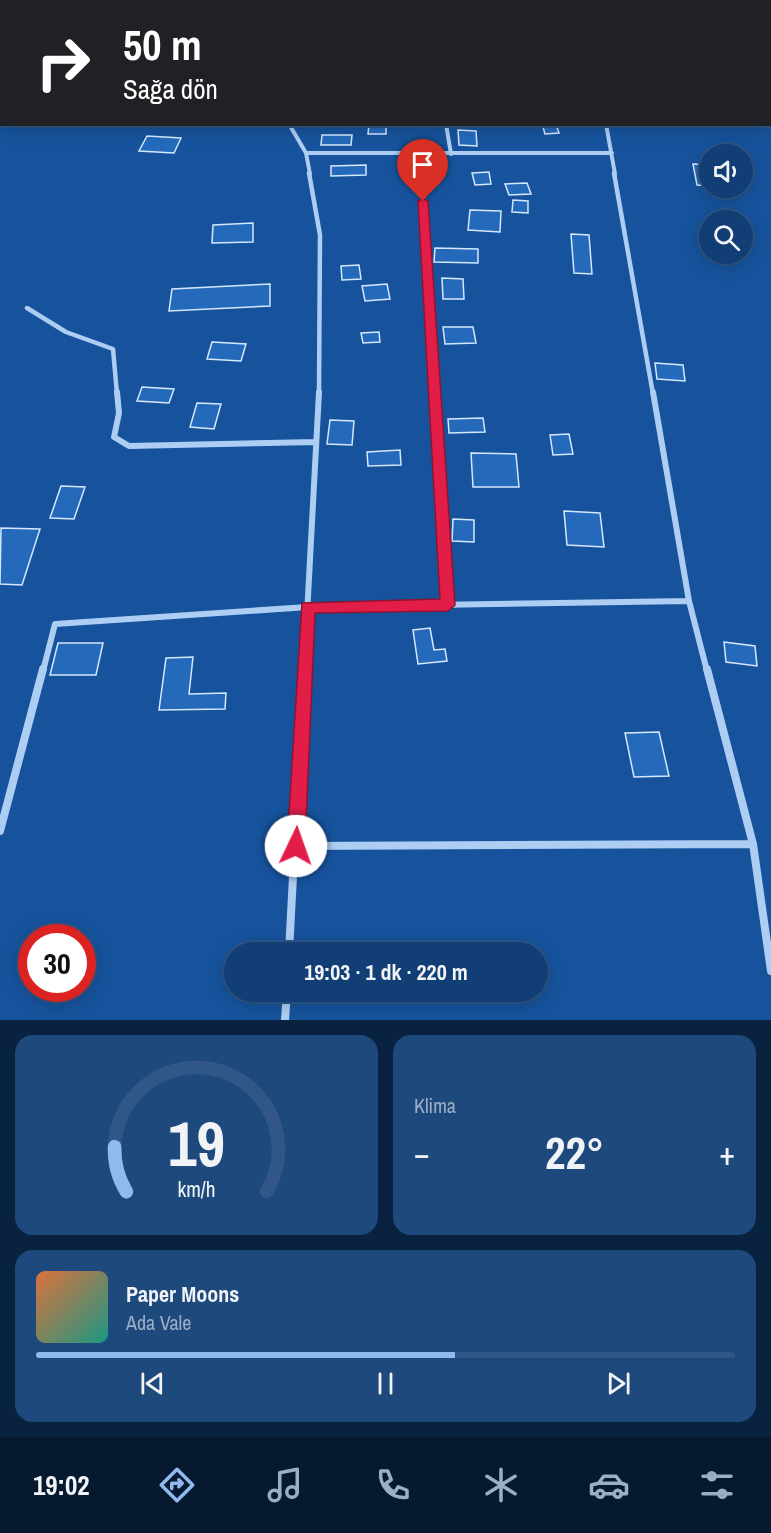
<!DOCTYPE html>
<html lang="tr">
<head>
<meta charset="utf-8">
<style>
	body { margin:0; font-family:"Archivo Narrow",sans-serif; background:#1e497d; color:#f1f3f6; height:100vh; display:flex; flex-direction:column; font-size:22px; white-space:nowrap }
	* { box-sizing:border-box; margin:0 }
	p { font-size:20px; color:#9caec5 }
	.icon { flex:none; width:33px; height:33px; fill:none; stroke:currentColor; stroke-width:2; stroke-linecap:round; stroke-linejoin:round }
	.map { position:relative; height:1020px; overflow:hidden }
	.drawer { display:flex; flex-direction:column; gap:15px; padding:15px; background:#092240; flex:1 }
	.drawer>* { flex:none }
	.top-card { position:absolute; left:0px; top:0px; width:771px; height:126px; box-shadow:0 3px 15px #0003,0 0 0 2px #305787; background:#202124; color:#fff; overflow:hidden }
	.buttons { position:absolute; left:699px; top:144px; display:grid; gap:12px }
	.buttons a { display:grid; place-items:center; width:54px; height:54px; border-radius:50%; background:#103e75; box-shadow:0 3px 15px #0003,0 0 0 2px #305787; font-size:30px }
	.speed { position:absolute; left:18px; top:924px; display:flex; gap:12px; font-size:30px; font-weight:700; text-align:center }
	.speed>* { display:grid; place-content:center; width:78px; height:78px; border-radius:50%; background:#103e75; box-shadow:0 3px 15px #0003,0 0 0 2px #305787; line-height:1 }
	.speed .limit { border:9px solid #d22; background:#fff; color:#111 }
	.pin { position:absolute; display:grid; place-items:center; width:51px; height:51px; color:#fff; margin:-62px -26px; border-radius:50% 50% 50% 0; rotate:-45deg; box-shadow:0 0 6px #0007 }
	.pin .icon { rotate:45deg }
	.me { position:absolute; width:66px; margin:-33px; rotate:3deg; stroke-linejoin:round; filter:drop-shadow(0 0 4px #0008) }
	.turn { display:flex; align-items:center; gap:21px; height:126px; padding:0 24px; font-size:27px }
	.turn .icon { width:78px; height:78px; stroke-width:2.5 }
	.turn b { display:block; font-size:42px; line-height:51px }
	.big { font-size:45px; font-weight:800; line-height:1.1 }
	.drawer .tile { flex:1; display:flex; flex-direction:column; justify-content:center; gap:9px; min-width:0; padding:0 21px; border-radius:18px; background:#1e497d }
	.drawer .dial { align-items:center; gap:0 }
	.dial svg { height:156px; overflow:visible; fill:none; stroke:#305787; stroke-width:7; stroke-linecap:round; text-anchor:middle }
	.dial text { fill:#f1f3f6; stroke:none }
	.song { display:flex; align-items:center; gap:18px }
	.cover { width:72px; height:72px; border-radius:9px; background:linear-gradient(135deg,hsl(20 70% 55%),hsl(170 70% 35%)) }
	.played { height:6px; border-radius:3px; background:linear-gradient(90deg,#90b9f0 60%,#305787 60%) }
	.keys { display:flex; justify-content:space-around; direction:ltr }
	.heat { display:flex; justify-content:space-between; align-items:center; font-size:33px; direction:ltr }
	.drawer .tiles { flex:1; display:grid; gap:15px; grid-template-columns:1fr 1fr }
	.tile:last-child { grid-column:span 2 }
	.trip { position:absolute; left:224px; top:942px; width:324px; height:60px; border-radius:30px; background:#103e75; box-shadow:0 3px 15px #0003,0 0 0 2px #305787; font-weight:800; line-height:60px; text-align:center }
	.tab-bar { display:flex; height:96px; justify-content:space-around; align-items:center; background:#06192f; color:#9caec5 }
	.tab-bar .icon { width:42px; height:42px }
	.tab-bar .on { color:#90b9f0 }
	.tab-bar b { font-size:27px; color:#f1f3f6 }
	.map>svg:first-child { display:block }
	.building { fill:#256aba; stroke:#d5e7fd; stroke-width:1.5 }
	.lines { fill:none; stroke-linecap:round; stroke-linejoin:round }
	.street-far3 { stroke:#adcdf3; stroke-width:4 }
	.street-far2 { stroke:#adcdf3; stroke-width:4.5 }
	.street-far1 { stroke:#adcdf3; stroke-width:6 }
	.street { stroke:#adcdf3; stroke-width:8 }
	.route { fill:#e11d48; stroke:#92132f; stroke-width:1.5 }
</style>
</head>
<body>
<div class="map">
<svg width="771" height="1020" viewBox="0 0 771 1020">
	<rect width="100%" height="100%" fill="#16539c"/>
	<path class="building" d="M 369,124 L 386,124 L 386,134 L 368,134 Z
		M 543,127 L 557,127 L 559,133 L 545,134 Z
		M 458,130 L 476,131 L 477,146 L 459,145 Z
		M 322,135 L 352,135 L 351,145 L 321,145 Z
		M 147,136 L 181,138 L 174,153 L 139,151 Z
		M 693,164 L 710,165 L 710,186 L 697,185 Z
		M 366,165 L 366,175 L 331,176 L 331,166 Z
		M 489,172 L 491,184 L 475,185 L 472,173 Z
		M 527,183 L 531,194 L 509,195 L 505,184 Z
		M 513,200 L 528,201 L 528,213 L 512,212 Z
		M 470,210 L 501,211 L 500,232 L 468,230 Z
		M 253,223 L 253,242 L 212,243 L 213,225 Z
		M 571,234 L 589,235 L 592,274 L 574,273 Z
		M 435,248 L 478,249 L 478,263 L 434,262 Z
		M 359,265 L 361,279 L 342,280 L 341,266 Z
		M 442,278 L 463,279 L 464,299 L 443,299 Z
		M 270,284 L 270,306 L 169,311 L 172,289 Z
		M 387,284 L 390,299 L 365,301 L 362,286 Z
		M 443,327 L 473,327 L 476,343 L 445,344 Z
		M 379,332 L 380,342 L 363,343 L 361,333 Z
		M 212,342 L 246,344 L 241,361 L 207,359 Z
		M 655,363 L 683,365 L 685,381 L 657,379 Z
		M 142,387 L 174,389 L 169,403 L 137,401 Z
		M 197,403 L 221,404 L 214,429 L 190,427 Z
		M 483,418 L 485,432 L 449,433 L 448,419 Z
		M 330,420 L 354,421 L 352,445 L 327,444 Z
		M 569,434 L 573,454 L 553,455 L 550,435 Z
		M 400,450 L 401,465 L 368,466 L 367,452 Z
		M 471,453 L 516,454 L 519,487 L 473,487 Z
		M 61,486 L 85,487 L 74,519 L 50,518 Z
		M 564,511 L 600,513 L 604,547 L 567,545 Z
		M 453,519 L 474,520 L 474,542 L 452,541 Z
		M 1,528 L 40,529 L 22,585 L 0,584 Z
		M 430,628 L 434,650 L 445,649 L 447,661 L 418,664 L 413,630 Z
		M 724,642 L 755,646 L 757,666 L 726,662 Z
		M 58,643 L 103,643 L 96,675 L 50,675 Z
		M 193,657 L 189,694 L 226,693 L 225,709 L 159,710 L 166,658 Z
		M 659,732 L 669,776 L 634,777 L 625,733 Z"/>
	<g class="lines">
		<path class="street-far3" d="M 78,0 L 85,2
			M 462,2 L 466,0
			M 289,124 L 306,153 L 310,174
			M 446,124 L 451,154
			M 606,124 L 615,174
			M 306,153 L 612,153
			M 421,153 L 422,174"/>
		<path class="street-far2" d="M 309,173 L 320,235 L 319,394
			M 422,173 L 435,394
			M 614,173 L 653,394
			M 27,308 L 66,332 L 113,349 L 117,394"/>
		<path class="street-far1" d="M 117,392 L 119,413 L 114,437 L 129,446 L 316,442
			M 435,392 L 448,605
			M 653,392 L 689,601 L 707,671
			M 43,671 L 55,624 L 308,607 L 689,601
			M 304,671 L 319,392"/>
		<path class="street" d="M 707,669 L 753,844 L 771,971
			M 0,831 L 43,669
			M 296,846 L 753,844
			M 289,952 L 304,669
			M 285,1020 L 287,992"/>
	</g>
	<path class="route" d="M 423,198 L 428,201 L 455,605 L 448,611 L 315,613 L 305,846 L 302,852 L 296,855 L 290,852 L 287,846 L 302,603 L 440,599 L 418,201 Z"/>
</svg>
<div class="buttons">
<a><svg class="icon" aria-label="sound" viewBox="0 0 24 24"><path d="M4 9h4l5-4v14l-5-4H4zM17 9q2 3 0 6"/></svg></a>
<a><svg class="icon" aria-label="search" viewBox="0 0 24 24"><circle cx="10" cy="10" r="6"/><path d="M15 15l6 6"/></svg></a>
</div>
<div class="speed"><div class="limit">30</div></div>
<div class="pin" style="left:423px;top:201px;background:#d93025"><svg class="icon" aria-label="arrive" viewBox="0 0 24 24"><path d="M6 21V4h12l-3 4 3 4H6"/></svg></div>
<svg class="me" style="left:296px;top:846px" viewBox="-20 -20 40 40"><circle r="19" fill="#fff"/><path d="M0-13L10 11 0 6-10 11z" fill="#e11d48"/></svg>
<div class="trip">19:03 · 1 dk · 220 m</div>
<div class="top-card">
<div class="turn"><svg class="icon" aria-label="right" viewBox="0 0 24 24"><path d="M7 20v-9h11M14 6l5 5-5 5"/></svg><div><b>50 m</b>Sağa dön</div></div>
</div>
</div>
<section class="drawer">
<div class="tiles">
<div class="tile dial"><svg viewBox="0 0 100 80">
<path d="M14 69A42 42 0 1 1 86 69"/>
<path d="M14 69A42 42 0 0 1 8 46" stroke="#90b9f0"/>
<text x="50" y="56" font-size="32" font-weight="700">19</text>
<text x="50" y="72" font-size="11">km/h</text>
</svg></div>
<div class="tile"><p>Klima</p>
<div class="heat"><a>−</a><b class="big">22°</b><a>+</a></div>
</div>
<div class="tile">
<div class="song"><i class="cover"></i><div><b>Paper Moons</b><p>Ada Vale</p></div></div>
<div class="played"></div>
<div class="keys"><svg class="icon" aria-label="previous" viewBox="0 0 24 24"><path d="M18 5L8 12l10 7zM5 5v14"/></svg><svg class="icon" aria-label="pause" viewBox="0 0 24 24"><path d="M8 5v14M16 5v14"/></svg><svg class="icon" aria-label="next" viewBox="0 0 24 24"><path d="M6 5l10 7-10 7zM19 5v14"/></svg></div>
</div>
</div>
</section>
<nav class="tab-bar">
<b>19:02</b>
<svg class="icon on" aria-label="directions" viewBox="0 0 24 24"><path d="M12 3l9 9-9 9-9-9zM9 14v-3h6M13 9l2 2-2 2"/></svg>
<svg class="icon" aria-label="music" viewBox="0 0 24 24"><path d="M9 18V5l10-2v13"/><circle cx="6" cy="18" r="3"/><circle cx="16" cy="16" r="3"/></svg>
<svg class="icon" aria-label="phone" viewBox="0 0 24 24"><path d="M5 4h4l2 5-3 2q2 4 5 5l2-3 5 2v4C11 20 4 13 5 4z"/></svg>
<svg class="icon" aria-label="climate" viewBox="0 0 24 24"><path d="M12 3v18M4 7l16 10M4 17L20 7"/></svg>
<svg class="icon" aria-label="car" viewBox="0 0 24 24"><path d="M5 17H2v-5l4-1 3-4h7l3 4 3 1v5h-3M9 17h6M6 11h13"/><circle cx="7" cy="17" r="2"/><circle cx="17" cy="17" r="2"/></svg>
<svg class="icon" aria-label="filters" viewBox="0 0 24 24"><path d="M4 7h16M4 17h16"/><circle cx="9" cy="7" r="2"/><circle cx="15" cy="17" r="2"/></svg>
</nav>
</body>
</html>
